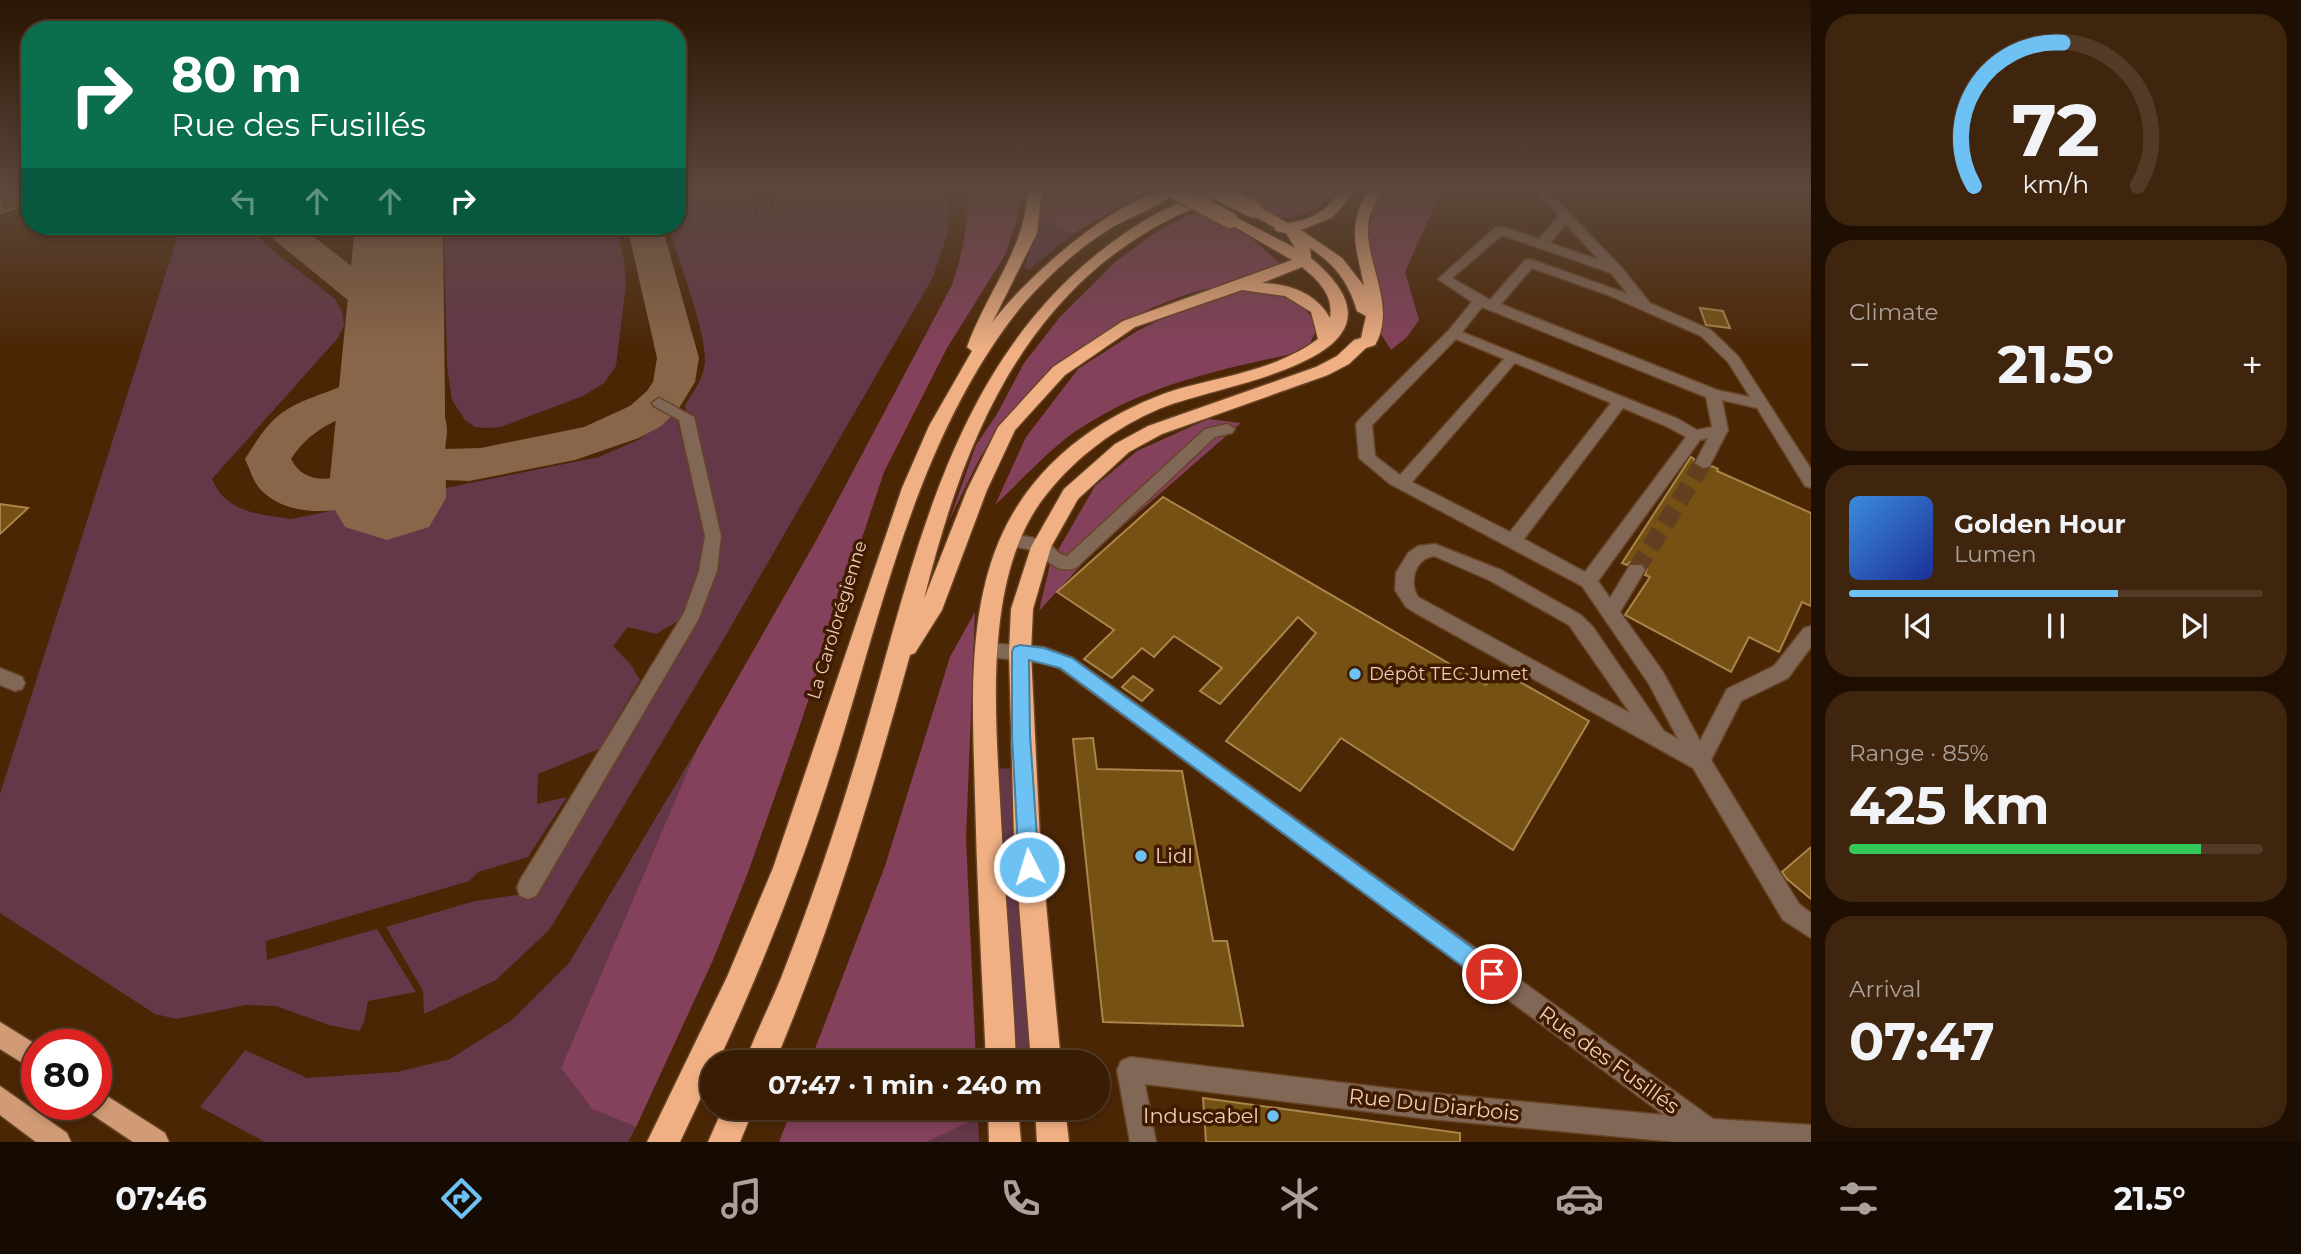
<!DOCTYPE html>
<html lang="en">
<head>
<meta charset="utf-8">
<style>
	body { margin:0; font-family:Montserrat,sans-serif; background:#3f250e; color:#f1f3f6; height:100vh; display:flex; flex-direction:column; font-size:26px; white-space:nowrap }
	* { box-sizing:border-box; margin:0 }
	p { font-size:23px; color:#aba19a }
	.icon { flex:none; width:38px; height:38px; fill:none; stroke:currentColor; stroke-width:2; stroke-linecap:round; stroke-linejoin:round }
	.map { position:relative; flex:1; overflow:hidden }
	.side { display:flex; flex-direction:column; gap:14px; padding:14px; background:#1f0f02; width:490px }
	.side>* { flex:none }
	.top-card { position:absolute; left:21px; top:21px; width:665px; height:214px; border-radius:28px; box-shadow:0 4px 10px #0003,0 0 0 2px #523a26; background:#0b6e4f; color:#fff; overflow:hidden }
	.speed { position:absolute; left:21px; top:1029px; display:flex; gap:14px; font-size:35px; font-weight:700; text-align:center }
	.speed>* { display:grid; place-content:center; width:91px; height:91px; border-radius:50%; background:#381c04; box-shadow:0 4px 10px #0003,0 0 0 2px #523a26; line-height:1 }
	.speed .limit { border:10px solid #d22; background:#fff; color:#111 }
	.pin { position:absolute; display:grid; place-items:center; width:60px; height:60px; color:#fff; margin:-30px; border:4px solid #fff; border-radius:50%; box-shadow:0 2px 7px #0007 }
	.me { position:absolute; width:77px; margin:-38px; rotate:355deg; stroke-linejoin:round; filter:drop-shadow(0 0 5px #0008) }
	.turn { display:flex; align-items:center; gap:24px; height:147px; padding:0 35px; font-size:32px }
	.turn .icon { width:91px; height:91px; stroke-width:2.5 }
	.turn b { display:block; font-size:49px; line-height:60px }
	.lanes { display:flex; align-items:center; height:66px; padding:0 35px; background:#0003; justify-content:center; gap:35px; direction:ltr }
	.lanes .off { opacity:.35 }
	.big { font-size:52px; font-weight:700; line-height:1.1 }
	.side .tile { flex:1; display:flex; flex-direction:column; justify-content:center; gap:10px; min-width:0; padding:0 24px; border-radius:28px; background:#3f250e }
	.side .dial { align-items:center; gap:0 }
	.dial svg { height:182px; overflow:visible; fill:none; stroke:#523a26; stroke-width:7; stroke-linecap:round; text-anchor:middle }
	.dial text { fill:#f1f3f6; stroke:none }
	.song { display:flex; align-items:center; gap:21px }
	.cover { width:84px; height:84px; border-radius:10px; background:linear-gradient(135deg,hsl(210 70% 55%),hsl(230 70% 35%)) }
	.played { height:7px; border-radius:4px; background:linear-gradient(90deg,#6ec2f3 65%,#523a26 65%) }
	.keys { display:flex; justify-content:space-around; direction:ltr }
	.heat { display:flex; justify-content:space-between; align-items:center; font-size:38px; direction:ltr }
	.charge { height:10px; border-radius:5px; background:linear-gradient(90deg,#34c759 85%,#523a26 0) }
	.trip { position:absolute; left:700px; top:1050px; width:410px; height:70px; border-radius:35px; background:#381c04; box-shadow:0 4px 10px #0003,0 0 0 2px #523a26; font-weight:700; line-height:70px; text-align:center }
	.tabs { display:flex; height:112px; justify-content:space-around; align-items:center; background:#160b02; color:#aba19a }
	.tabs .icon { width:49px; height:49px }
	.tabs .on { color:#6ec2f3 }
	.tabs b { font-size:32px; color:#f1f3f6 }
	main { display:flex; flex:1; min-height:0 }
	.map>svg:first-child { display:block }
	.green { fill:#643849 }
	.forest { fill:#84415c }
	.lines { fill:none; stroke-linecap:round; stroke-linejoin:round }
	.taxiway { fill:#89664a; fill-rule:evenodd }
	.runway { fill:#89664a; fill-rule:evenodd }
	.building { fill:#755113; stroke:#ab844b; stroke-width:2 }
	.minor-tunnel { stroke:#633f20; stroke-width:18; stroke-dasharray:18 9; stroke-linecap:butt }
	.minor-casing { stroke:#684426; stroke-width:3 }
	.major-casing { stroke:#684426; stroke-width:3 }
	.highway-casing { stroke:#684426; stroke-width:3 }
	.path { stroke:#876447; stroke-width:2.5; stroke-dasharray:2.5 2.5; stroke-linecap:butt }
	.minor { fill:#816755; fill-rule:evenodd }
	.major { fill:#d19b76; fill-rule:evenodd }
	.highway { fill:#f1b083; fill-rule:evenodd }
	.highway-bridge-casing { stroke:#684426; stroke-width:18; stroke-linecap:butt }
	.highway-bridge { stroke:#f1b083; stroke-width:16 }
	.route { fill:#6ec2f3; stroke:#487e9e; stroke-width:2 }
	.poi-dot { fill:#6ec2f3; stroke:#401b00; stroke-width:2.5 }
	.labels { text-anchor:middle; stroke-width:7; stroke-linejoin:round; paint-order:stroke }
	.street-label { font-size:18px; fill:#edceba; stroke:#401b00 }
	.poi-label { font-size:18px; fill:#edceba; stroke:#401b00; text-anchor:start }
	.near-poi-label { font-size:21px; fill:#edceba; stroke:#401b00; text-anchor:start }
	.near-street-label { font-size:21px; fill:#edceba; stroke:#401b00 }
</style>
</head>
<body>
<main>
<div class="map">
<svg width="1811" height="1142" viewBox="0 0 1811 1142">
	<rect width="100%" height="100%" fill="#4b2605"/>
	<path class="green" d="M 677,191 L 757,191 L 758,196 L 752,197 L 756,216 L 760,215 L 757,215 L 755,202 L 770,201 L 772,213 L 775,213 L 772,195 L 768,195 L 767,191 L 946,191 L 949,207 L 947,235 L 933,277 L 726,635 L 550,929 L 496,980 L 424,1014 L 423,991 L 386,927 L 475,901 L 531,893 L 697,617 L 720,536 L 685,405 C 694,391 704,378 705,361 C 706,331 678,258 668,226 L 677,226 Z
		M 1041,216 L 1073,234 L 1029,270 L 1024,268 Z
		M 181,226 L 247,226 L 277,254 L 335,299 L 342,312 L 344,325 L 337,339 L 212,479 C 226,513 259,514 291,519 L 599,457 L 640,439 L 670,417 L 677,420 L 706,533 L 703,562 L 687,605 L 678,621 L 656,634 L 628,627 L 613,646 L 631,665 L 640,680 L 599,749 L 538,774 L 537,804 L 567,797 L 528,857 L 478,872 L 469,881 L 266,941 L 267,960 L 377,929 L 416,992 L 368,1001 L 364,1022 L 359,1031 L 329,1025 L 276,1006 L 246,1005 L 177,1019 L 155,1014 L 0,913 L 0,794 Z
		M 444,226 L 616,226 L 624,261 L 626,284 L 616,366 L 604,383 L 583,396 L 501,427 L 487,428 L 475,427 L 465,420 L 452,400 L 447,365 Z
		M 697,749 L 561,1068 L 592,1109 L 636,1127 L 628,1142 L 265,1142 L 200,1107 L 245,1050 L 307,1078 L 397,1072 L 450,1059 L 512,1020 L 569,963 Z
		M 1010,768 L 1030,1062 L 1015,1062 L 998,769 Z
		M 978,1118 L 979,1142 L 927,1142 Z"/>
	<path class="forest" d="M 968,191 L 1022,191 L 1015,226 L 1005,255 L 947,348 L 884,472 L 798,731 L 747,875 L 713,960 L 636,1127 L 592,1109 L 561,1068 L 697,749 L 817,539 L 952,285 C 963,253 968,224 968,191 Z
		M 1043,191 L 1146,191 L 1073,234 L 1041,216 Z
		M 1260,191 L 1336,191 C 1323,205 1301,220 1281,217 C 1270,216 1255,204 1245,199 Z
		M 1370,191 L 1445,191 L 1437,200 L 1405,272 L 1419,320 L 1407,337 L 1391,350 L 1381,334 L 1360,235 L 1367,193 Z
		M 1199,210 L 1250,237 L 1281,264 C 1248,281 1209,286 1174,299 C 1095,329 1022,382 980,458 C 969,479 959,500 949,521 L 976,445 L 997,414 L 1024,363 L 1060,317 L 1116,261 L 1156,232 Z
		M 1221,290 C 1263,292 1295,286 1318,327 L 1306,351 C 1226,368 1149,383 1079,429 C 1051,447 1020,482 995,505 L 1026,437 L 1078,369 L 1137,331 Z
		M 1208,419 L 1241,423 L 1094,551 L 1039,611 L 1050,564 L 1095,486 L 1137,451 Z
		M 975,612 L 966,838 L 976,1062 L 810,1062 L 885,866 L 950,657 Z
		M 792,1108 L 978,1108 L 978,1118 L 927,1142 L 779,1142 Z"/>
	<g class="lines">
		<path class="taxiway" d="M 261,226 L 300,226 L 404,307 C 417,326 413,353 405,374 C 430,400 456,408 444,449 L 481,448 L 584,427 L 630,406 L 647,391 L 653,382 L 657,358 L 627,226 L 662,226 L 699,358 L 695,382 L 678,410 L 661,426 L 639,438 L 575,460 L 469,481 L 445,480 L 423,475 C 387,506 302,529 263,492 C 254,485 250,469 245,459 C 258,439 269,419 291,407 C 319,391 365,388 372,351 C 374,341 371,329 371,319 L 266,233 ZM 381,400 L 404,422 L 395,419 L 379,424 L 373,434 L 387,456 C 361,471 310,497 291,459 C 312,425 347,417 381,400 Z"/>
		<path class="runway" d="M 355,226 L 443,226 L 446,498 L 429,527 L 387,540 L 345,527 L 328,498 Z"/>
	</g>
	<path class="building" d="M 0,191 L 30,191 L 30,204 L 0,213 Z
		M 1700,308 L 1723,311 L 1730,328 L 1706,325 Z
		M 1691,457 L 1694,459 L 1694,465 L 1702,470 L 1712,466 L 1718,469 L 1717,471 L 1811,513 L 1811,606 L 1802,602 L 1779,652 L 1749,637 L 1731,672 L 1625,615 L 1650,577 L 1645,575 L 1647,569 L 1642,562 L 1630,562 L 1627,565 L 1622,563 Z
		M 1163,497 L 1486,685 L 1497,669 L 1589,721 L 1513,850 L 1341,738 L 1300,791 L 1226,741 L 1316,633 L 1298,617 L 1220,704 L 1200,691 L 1222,668 L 1174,636 L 1154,657 L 1142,648 L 1112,678 L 1084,659 L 1114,630 L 1057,592 Z
		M 0,504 L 28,508 L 0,534 Z
		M 1133,676 L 1153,690 L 1142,701 L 1122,687 Z
		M 1093,738 L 1097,769 L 1182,771 L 1213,941 L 1227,941 L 1243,1026 L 1103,1022 L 1073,739 Z
		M 1811,847 L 1811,899 L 1787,879 L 1782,872 Z
		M 1203,1098 L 1460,1133 L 1460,1142 L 1206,1142 Z"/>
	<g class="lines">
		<path class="minor-tunnel" d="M 1636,570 L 1703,463"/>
		<defs>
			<path id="minor" d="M 1536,191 L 1548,191 L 1621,267 L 1650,303 L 1711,330 L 1738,356 L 1811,469 L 1811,488 L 1805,486 L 1757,408 L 1722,400 L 1728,430 L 1709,467 L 1703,468 L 1695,463 L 1708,438 L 1700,440 L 1598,581 L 1610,598 L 1630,565 L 1642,565 L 1645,570 L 1620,612 L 1663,672 L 1700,741 L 1727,689 L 1774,666 L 1804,628 L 1811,626 L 1811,647 L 1788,678 L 1741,701 L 1711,760 L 1799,904 L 1811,913 L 1811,938 L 1783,920 L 1693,768 L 1417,614 L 1406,607 L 1395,590 L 1396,573 L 1408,553 L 1418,546 L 1435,544 L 1501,570 L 1581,615 L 1593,627 L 1664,731 L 1678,739 L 1649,684 L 1582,586 L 1390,484 L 1359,458 L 1356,424 L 1359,420 L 1449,330 L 1472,302 L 1438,279 L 1496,227 L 1504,227 L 1539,239 L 1559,216 ZM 1566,224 L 1599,260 L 1550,243 ZM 1502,235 L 1611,273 L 1628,294 L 1530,259 L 1525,260 L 1490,300 L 1452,278 ZM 1532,268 L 1608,295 L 1701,336 L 1728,362 L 1750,397 L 1717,390 L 1501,304 ZM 1482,307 L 1706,397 L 1712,427 L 1697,430 L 1678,419 L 1462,332 ZM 1456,339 L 1504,359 L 1400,475 L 1375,456 L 1372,425 ZM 1515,363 L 1611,403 L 1510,532 L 1412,482 ZM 1623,408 L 1668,427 L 1686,437 L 1585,572 L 1524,539 ZM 1434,556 L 1489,580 L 1569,625 L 1630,713 L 1418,597 C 1409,583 1414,559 1434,556 Z
				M 659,398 L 694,417 L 721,536 L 717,571 L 698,620 L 536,896 L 528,899 L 520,896 L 517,888 L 520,880 L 684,613 L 699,571 L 705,536 L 679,420 L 654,406 L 652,403 Z
				M 1227,424 L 1235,429 L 1232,433 L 1215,437 L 1076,568 C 1057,574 1050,562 1037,553 C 1028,548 1014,547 1004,544 L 1001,540 L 1010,534 C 1021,536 1037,537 1047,542 C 1055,547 1056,554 1067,556 L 1205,429 Z
				M 987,643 L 1044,647 L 1073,658 L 1713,1119 L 1811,1125 L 1811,1142 L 1676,1142 L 1420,1118 L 1145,1084 L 1156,1142 L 1130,1142 L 1117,1070 L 1121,1061 L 1130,1057 L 1420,1092 L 1664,1115 L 1059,668 L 1043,663 L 980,656 L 978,651 L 980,646 Z
				M 0,668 L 22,677 L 25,683 L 22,689 L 15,691 L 0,685 Z"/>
			<path id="major" d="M 0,1022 L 37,1045 L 37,1072 L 0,1049 Z
				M 0,1086 L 67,1133 L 71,1142 L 36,1142 L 0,1115 Z
				M 96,1089 L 165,1133 L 169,1142 L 133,1142 L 87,1111 L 84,1104 L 96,1104 Z"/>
			<path id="highway" d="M 1028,191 L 1042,191 L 1037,233 L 992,323 C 1021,282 1124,188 1175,191 C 1160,208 1131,216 1111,228 C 1074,251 1036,286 1010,321 C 917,446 883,605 838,751 C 805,858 765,961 718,1062 L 712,1062 L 712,1074 L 680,1142 L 647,1142 L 727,977 L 773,868 L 902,488 L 929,426 L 972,351 L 967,347 C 986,293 1025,250 1028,191 Z
				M 1206,191 L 1224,191 C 1212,203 1188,210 1172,218 C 1148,230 1126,245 1105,261 C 1001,345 955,474 924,599 L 967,490 L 998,427 L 1053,367 L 1123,321 L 1292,260 L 1223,220 L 1230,216 L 1235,217 L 1295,248 L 1286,233 L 1276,231 L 1274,227 L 1249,213 L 1249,207 L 1259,207 L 1288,223 C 1312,220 1327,210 1341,191 L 1355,191 L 1333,217 L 1301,230 L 1342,258 L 1364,286 C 1357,248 1346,227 1368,191 L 1382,191 C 1376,202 1369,212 1368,226 C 1366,265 1397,307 1375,345 L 1366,348 L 1349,364 L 1328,375 L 1162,434 L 1129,452 L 1078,499 L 1051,547 L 1033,609 L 1031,652 L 1040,839 L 1061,1062 L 1031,1062 L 1014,839 L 1009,652 L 1011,609 L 1031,547 L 1064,489 L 1115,444 L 1148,426 L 1316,367 L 1337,356 L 1354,340 L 1361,338 L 1366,316 L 1357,311 C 1349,283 1335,264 1310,248 L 1311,258 C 1433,360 1218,383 1159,409 C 1115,428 1076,457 1046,495 C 981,576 996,721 1001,819 C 1005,900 1013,981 1016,1062 L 986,1062 C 982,974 977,886 975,797 C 973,713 966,620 999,541 C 1019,494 1052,457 1094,429 C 1118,413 1147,399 1175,390 C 1224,376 1276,370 1318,339 L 1311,312 L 1285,296 L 1242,290 L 1135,327 L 1065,375 L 1015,430 L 987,490 L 942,610 L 915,653 L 910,655 C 872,793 831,930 775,1062 L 745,1062 C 757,1029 774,998 786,965 C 811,901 833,836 853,770 C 915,571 943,354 1131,229 C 1154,213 1181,202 1206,191 ZM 1302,267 C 1318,280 1334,295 1330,318 C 1316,293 1290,284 1262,283 Z
				M 723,1108 L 754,1108 L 740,1142 L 708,1142 Z
				M 988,1108 L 1018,1108 L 1021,1142 L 989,1142 Z
				M 1035,1108 L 1065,1108 L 1069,1142 L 1037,1142 Z"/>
		</defs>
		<use href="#minor" class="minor-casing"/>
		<use href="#major" class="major-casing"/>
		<use href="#highway" class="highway-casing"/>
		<path class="path" d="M 762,191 L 763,199"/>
		<use href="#minor" class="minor"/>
		<use href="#major" class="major"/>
		<use href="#highway" class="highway"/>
		<defs>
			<path id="highway-bridge" d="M 1174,191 L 1230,220
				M 1215,191 L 1254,210"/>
		</defs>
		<use href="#highway-bridge" class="highway-bridge-casing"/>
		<use href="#highway-bridge" class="highway-bridge"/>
	</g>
	<linearGradient id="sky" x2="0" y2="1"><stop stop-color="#291503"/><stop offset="0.54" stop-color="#5b473b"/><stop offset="1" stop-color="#5b473b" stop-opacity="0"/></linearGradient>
	<rect width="1811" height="351" fill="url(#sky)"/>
	<path class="route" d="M 1020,645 L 1044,648 L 1072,658 L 1499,967 L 1502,974 L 1499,982 L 1492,985 L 1484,982 L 1060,668 L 1029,660 L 1030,735 L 1039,867 L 1036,874 L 1029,877 L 1022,874 L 1019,867 L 1012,735 L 1012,652 L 1014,647 Z"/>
	<g class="poi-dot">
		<circle cx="1355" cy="674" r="7"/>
		<circle cx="1141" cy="856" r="7"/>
		<circle cx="1273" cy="1116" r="7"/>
	</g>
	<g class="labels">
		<g class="street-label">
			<text transform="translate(837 620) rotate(-73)" y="6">La Carolorégienne</text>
		</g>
		<g class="poi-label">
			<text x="1369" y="680">Dépôt TEC Jumet</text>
		</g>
		<g class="near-poi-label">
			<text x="1155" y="863">Lidl</text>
			<text x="1259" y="1123" text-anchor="end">Induscabel</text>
		</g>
		<g class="near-street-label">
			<text transform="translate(1609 1060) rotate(36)" y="7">Rue des Fusillés</text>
			<text transform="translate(1434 1105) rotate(6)" y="7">Rue Du Diarbois</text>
		</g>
	</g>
</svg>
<div class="speed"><div class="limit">80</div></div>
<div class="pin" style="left:1492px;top:974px;background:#d93025"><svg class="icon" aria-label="arrive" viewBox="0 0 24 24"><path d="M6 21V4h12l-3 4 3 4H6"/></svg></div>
<svg class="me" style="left:1029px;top:867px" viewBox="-20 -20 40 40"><circle r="17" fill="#6ec2f3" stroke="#fff" stroke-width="3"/><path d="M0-11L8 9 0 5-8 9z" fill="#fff"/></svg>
<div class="trip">07:47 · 1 min · 240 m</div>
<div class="top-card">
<div class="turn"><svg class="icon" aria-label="right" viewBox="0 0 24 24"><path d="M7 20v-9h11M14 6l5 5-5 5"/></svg><div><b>80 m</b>Rue des Fusillés</div></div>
<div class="lanes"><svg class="icon off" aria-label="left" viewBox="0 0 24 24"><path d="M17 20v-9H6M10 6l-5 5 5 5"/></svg><svg class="icon off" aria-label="ahead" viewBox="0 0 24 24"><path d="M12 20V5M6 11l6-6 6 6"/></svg><svg class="icon off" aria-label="ahead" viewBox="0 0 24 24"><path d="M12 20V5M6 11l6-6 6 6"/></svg><svg class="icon" aria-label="right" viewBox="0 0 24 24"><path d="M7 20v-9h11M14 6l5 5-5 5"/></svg></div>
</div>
</div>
<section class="side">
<div class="tile dial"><svg viewBox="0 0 100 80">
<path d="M14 69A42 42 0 1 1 86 69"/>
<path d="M14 69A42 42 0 0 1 53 6" stroke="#6ec2f3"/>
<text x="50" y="56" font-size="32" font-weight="700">72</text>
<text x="50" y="72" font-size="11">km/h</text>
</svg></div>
<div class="tile"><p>Climate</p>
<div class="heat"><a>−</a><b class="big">21.5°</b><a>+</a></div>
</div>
<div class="tile">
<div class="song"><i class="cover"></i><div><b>Golden Hour</b><p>Lumen</p></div></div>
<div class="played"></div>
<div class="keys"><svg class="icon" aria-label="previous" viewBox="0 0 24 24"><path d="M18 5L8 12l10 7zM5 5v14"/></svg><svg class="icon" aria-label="pause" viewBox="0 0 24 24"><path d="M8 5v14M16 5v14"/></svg><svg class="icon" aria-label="next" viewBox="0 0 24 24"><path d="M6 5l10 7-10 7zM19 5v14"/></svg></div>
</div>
<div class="tile"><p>Range · 85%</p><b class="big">425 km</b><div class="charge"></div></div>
<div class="tile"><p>Arrival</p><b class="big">07:47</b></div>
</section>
</main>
<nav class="tabs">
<b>07:46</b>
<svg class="icon on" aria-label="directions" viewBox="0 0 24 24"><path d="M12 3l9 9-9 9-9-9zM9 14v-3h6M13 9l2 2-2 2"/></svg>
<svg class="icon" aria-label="music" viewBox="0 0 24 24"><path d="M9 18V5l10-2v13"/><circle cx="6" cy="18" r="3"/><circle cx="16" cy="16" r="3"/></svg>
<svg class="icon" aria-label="phone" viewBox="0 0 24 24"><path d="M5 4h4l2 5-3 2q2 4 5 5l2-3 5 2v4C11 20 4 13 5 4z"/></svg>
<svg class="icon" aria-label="climate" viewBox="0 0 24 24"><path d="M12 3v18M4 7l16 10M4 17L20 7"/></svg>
<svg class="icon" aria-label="car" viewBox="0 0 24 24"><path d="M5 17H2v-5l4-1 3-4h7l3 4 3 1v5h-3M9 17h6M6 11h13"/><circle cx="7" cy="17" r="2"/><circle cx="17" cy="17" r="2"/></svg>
<svg class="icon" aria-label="filters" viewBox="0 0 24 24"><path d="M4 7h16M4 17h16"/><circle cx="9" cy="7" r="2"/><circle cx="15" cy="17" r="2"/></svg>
<b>21.5°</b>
</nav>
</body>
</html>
